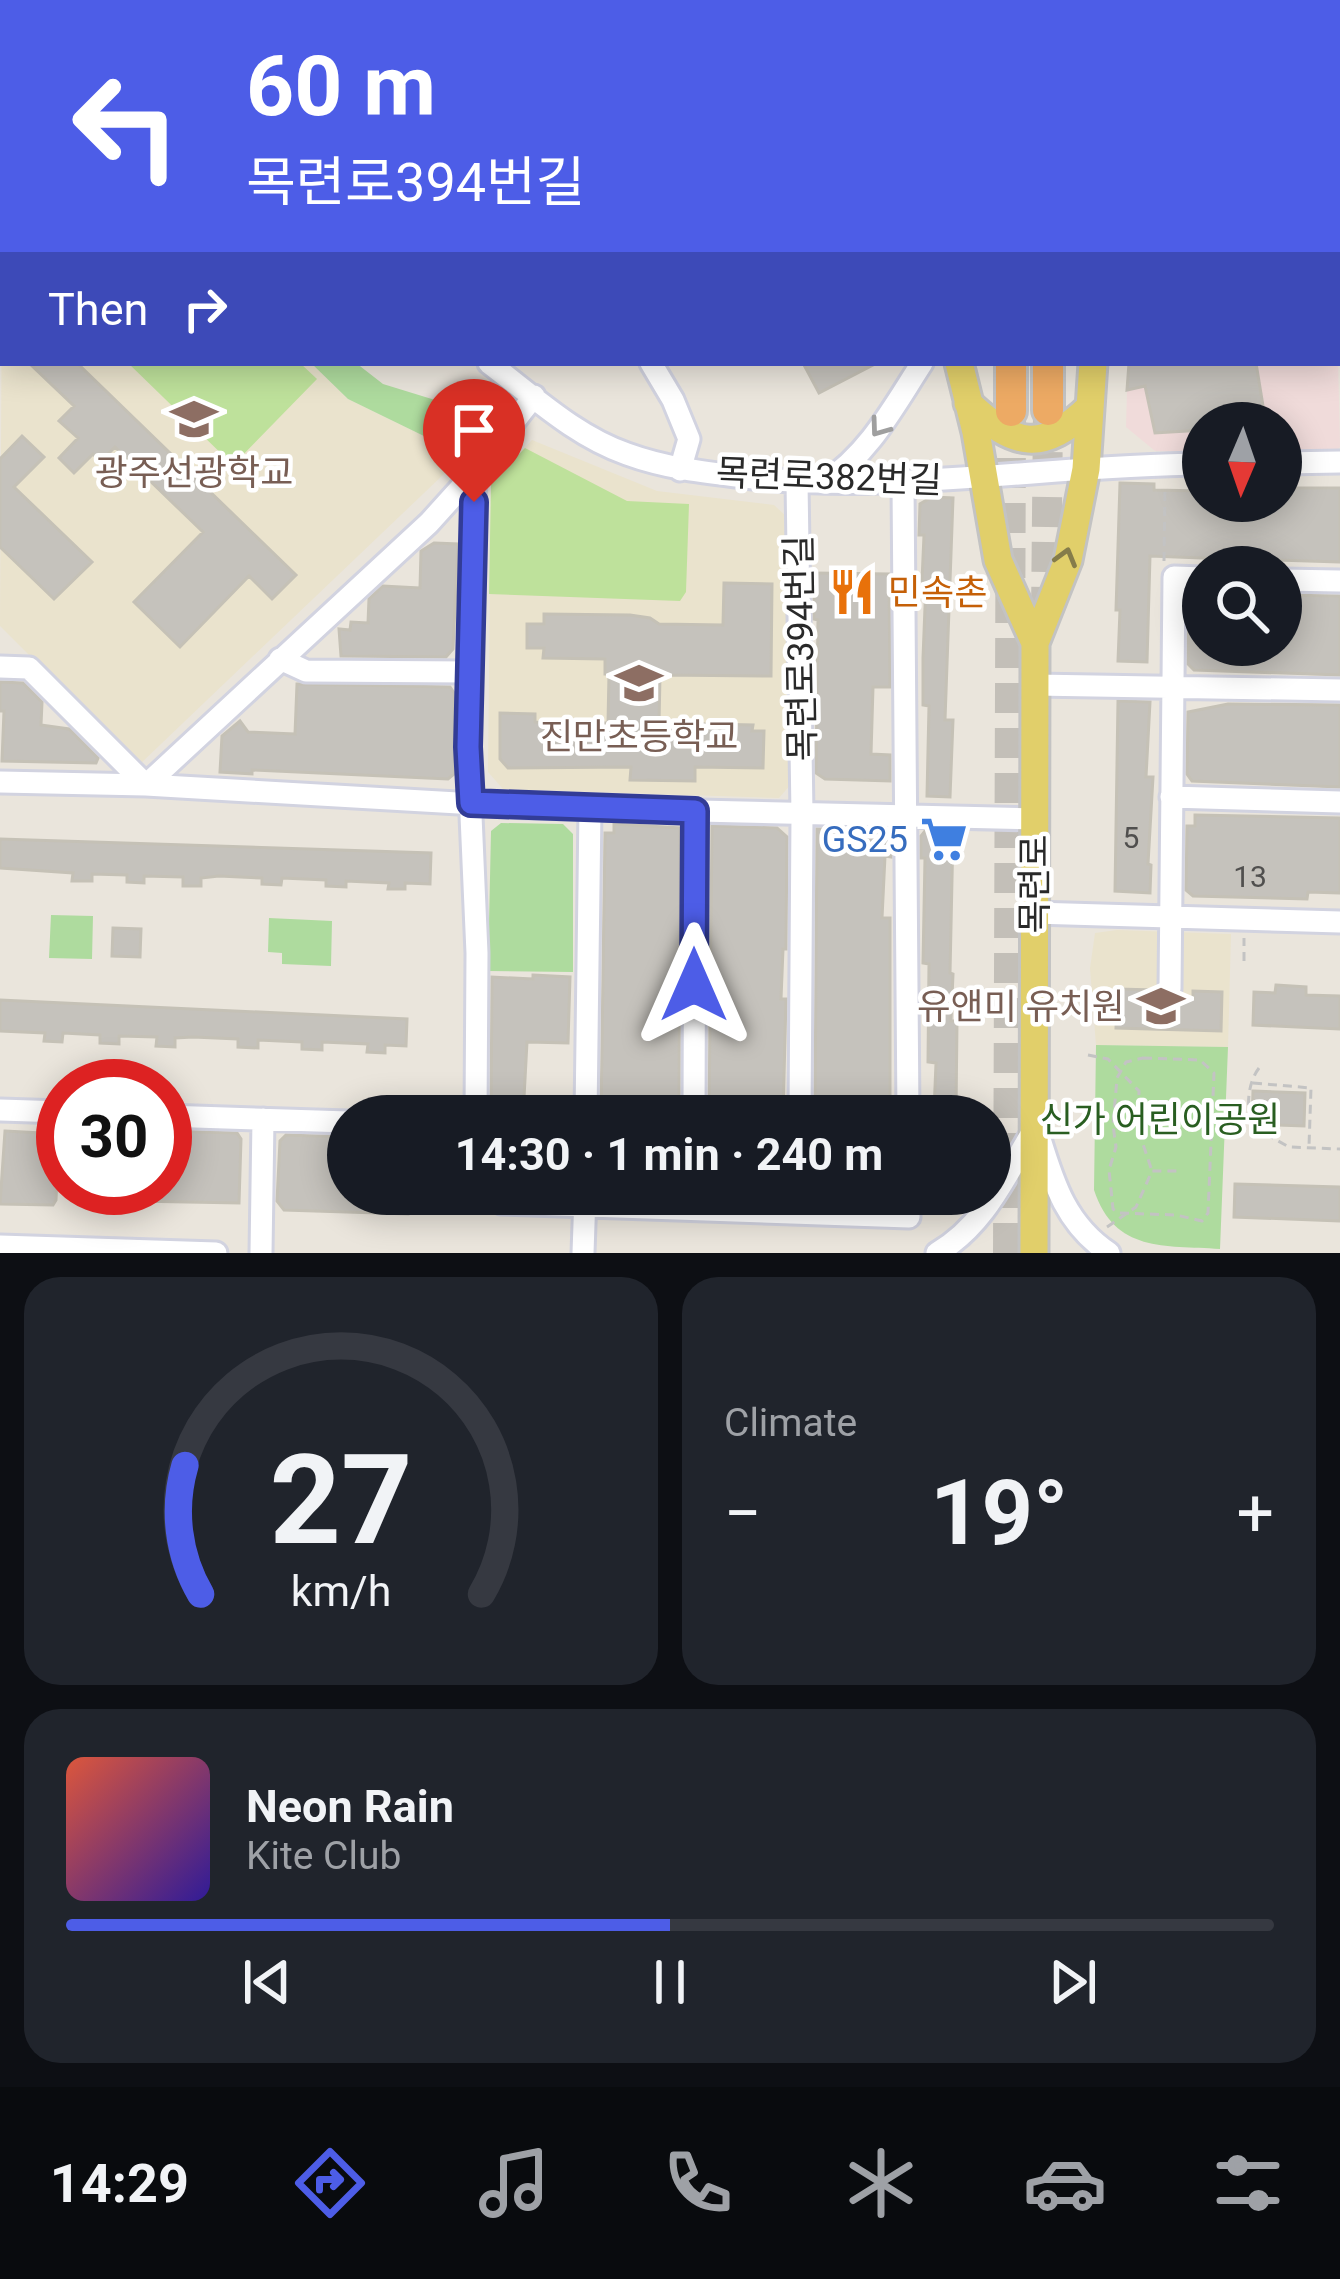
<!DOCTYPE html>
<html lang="en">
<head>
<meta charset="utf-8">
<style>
	body { margin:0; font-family:Roboto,"Noto Sans KR",sans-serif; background:#20242c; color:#f1f3f6; height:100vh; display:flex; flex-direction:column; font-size:45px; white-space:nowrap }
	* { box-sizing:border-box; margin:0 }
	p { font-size:39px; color:#9ea1a6 }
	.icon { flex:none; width:66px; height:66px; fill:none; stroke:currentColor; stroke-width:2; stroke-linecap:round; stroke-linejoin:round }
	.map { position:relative; height:1253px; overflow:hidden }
	.details { display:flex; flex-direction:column; gap:24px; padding:24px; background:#0d0f14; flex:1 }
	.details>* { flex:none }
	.guide { position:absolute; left:0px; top:0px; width:1341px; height:366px; box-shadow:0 6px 30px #0003; background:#4d5de7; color:#fff; overflow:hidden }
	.needle { width:78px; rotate:182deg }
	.controls { position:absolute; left:1182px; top:402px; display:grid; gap:24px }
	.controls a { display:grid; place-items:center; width:120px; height:120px; border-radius:50%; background:#171b24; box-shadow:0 6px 30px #0003; font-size:60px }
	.speed { position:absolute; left:36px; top:1059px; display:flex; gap:24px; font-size:60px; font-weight:700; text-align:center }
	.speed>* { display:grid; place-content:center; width:156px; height:156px; border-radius:50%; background:#171b24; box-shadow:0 6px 30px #0003; line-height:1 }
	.speed .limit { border:18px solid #d22; background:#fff; color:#111 }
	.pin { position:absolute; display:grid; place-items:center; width:102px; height:102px; color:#fff; margin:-123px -51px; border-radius:50% 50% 50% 0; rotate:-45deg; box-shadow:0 0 12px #0007 }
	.pin .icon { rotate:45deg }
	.me { position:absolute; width:132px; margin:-66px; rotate:0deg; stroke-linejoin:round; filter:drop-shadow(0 0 9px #0008) }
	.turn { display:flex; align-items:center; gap:42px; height:252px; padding:0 48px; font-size:54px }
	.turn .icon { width:156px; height:156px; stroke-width:2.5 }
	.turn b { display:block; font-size:84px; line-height:102px }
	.then { display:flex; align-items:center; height:114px; padding:0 48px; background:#0003; gap:24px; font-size:45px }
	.big { font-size:90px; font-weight:700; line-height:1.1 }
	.details .widget { flex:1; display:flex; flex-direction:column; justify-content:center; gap:18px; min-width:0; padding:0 42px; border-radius:36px; background:#20242c }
	.details .dial { align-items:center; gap:0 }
	.dial svg { height:312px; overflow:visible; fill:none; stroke:#363941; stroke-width:7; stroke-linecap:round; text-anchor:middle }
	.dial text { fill:#f1f3f6; stroke:none }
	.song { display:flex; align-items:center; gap:36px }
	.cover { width:144px; height:144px; border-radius:18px; background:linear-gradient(135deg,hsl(10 70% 55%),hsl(250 70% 35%)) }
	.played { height:12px; border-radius:6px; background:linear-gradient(90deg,#4d5de7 50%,#363941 50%) }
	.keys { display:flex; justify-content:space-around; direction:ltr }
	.heat { display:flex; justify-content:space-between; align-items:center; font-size:66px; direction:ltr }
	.details .tiles { flex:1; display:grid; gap:24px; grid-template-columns:1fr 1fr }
	.widget:last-child { grid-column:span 2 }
	.trip { position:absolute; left:327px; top:1095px; width:684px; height:120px; border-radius:60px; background:#171b24; box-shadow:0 6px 30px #0003; font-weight:700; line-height:120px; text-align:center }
	.tab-bar { display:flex; height:192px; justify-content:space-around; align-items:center; background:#090b0e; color:#9ea1a6 }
	.tab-bar .icon { width:84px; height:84px }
	.tab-bar .selected { color:#4d5de7 }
	.tab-bar b { font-size:54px; color:#f1f3f6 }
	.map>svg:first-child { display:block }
	.education { fill:#eae3cd }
	.medical { fill:#f0dbda }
	.green { fill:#aedb9e }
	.pitch { fill:#bee19b }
	.building { fill:#c5c2bc; stroke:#c5c1b6; stroke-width:3 }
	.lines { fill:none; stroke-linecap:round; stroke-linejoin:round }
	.highway-tunnel { stroke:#c3bfb8; stroke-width:30; stroke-dasharray:30 15; stroke-linecap:butt }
	.minor-casing { stroke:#d2d3e0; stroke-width:27 }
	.major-casing { stroke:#c3c3c3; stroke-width:33 }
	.highway-casing { stroke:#c3c3c3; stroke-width:36 }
	.path { stroke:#c3c3c3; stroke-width:3; stroke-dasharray:9 6; stroke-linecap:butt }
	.minor { stroke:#fff; stroke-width:21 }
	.major { stroke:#e1cf6a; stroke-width:27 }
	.highway { stroke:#edaa64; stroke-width:30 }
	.oneway { stroke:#9f9f9f }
	.oneway2 { stroke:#857c4a }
	.route-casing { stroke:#323c96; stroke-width:30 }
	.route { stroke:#4d5de7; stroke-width:21 }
	.labels { text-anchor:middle; stroke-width:9; stroke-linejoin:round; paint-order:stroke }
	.number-label { font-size:30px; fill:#504f4e }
	.education-label { font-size:36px; fill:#785e54; stroke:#fff }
	.street-label { font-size:36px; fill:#292929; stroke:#fff }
	.food-label { font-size:36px; fill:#c56008; stroke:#fff; text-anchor:start }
	.shop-label { font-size:36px; fill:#366cbe; stroke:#fff; text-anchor:end }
	.park-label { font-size:36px; fill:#295e21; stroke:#fff }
</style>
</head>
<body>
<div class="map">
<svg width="1340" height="1253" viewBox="0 0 1340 1253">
	<rect width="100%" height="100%" fill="#eae5dc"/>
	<path class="education" d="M 3,90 L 3,363 L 311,363 L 348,399 L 428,438 L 445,473 L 139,765 L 0,626 Z
		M 532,440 L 657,491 L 774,505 L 788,518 L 792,783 L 779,798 L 503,789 L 488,772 L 491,483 Z
		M 1117,930 L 1231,934 L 1228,1047 L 1096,1045 L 1090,968 L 1095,933 Z"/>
	<path class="medical" d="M 1338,357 L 1340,447 L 1335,452 L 1281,453 L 1281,423 L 1203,423 L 1203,452 L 1155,451 L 1126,427 L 1127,390 L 1242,363 L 1338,363 Z"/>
	<path class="green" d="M 311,363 L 356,363 L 383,384 L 448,404 L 481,427 L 445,473 L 428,438 L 348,399 Z
		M 501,823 L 563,824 L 573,834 L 573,972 L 488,971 L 491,831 Z
		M 51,915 L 93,916 L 92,959 L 49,958 Z
		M 269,918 L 332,921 L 331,966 L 282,964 L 282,953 L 268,952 Z
		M 1096,1045 L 1228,1047 L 1220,1249 C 1164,1245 1115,1253 1094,1190 Z"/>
	<path class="pitch" d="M 128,363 L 300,363 L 317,379 L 233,465 Z
		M 525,448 L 627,501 L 689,504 L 686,592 L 680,601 L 489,594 L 491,483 Z"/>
	<path class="building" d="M 29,363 L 77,363 L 296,575 L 272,599 L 249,576 L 180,647 L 134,602 L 203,532 L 115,447 L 101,461 L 93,454 L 74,473 L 59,458 L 78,438 L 59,421 L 74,406 Z
		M 803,363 L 877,363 L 819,393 Z
		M 1129,363 L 1256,363 L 1264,412 L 1230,419 L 1231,423 L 1203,423 L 1203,430 L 1155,433 L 1145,386 L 1127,390 Z
		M 22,436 L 44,457 L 14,487 L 92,562 L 54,599 L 0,547 L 0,459 Z
		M 1120,483 L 1154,484 L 1154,490 L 1203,491 L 1203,501 L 1281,501 L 1281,488 L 1340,488 L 1340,562 L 1276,560 L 1274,567 L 1253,567 L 1254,560 L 1150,556 L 1147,662 L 1118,661 L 1120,610 L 1116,610 Z
		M 932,497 L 953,498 L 945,720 L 953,720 L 950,797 L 927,796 L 929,706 L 923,705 L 923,658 L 926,582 L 922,581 L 924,535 L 919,535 L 920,504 Z
		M 434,543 L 458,544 L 453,649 L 446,657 L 341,656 L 339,629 L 350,630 L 351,622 L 368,623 L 369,599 L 383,586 L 420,588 L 421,551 Z
		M 814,573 L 889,574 L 890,687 L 873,687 L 871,754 L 890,755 L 890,781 L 825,779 L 816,773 L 818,620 L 814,619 Z
		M 724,583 L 772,584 L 771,676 L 660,675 L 659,723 L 753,725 L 752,731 L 764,731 L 763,768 L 695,767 L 695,781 L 630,780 L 631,767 L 508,768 L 500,759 L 500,713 L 535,714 L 535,722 L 608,723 L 609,674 L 605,674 L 605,659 L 543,658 L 544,648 L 527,648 L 527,624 L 544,624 L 544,614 L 630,615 L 650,618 L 659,624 L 723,625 Z
		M 1195,593 L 1203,593 L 1203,645 L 1281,645 L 1281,595 L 1340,596 L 1340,675 L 1194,670 L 1188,664 L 1189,598 Z
		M 0,682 L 23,683 L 42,702 L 41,725 L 69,729 L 98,758 L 96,763 L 2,761 L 4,711 L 0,711 Z
		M 297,684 L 450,687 L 454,693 L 454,774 L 448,779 L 252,770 L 252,774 L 220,772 L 222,736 L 240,721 L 248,732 L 295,734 Z
		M 1118,701 L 1150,702 L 1146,777 L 1153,777 L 1148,864 L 1151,865 L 1150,893 L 1115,891 Z
		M 1228,704 L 1340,705 L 1340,787 L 1192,781 L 1187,774 L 1188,712 Z
		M 1195,815 L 1340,818 L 1340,893 L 1308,892 L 1307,899 L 1193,896 L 1186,890 L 1187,826 L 1195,826 Z
		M 614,824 L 680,828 L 679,1116 L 601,1116 L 605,833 L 614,833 Z
		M 712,826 L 777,828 L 787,837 L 786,949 L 783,949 L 781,999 L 786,999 L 783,1116 L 709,1116 Z
		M 817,829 L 891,831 L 891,857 L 885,856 L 882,918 L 890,918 L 890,1104 L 815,1103 Z
		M 925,831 L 953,832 L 950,973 L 953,974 L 951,1021 L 957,1021 L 956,1113 L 934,1112 L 936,1063 L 928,1062 L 929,964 L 923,963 L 925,858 L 921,858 L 921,836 Z
		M 0,839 L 431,853 L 430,884 L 405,883 L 405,889 L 388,889 L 389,883 L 346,881 L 346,887 L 326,886 L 326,880 L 282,878 L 281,885 L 262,884 L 262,878 L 219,876 L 201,878 L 201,886 L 183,886 L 183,877 L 144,876 L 144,883 L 127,882 L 127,875 L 92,874 L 92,881 L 72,881 L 73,873 L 0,868 Z
		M 113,928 L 141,929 L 140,957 L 112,956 Z
		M 533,975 L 570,977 L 568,1043 L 527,1042 L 523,1116 L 491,1116 L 492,977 L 533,979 Z
		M 1276,985 L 1306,987 L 1306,995 L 1340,996 L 1340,1029 L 1253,1025 L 1254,992 L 1275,993 Z
		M 1117,989 L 1154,990 L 1154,997 L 1169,1004 L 1193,998 L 1193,991 L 1222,992 L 1221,1031 L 1116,1028 Z
		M 0,1000 L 407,1019 L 406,1046 L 385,1045 L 385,1053 L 367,1052 L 368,1044 L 322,1042 L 322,1050 L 302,1049 L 302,1042 L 258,1040 L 258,1048 L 238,1047 L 238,1039 L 193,1037 L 175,1038 L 175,1047 L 156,1046 L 157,1037 L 119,1036 L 119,1044 L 100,1043 L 100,1035 L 63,1033 L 62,1042 L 44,1041 L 45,1033 L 0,1031 Z
		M 1253,1091 L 1305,1093 L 1304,1126 L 1252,1124 Z
		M 5,1131 L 59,1134 L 56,1200 L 53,1205 L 0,1204 Z
		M 165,1131 L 237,1133 L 241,1139 L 239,1203 L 135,1201 L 135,1188 L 165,1188 Z
		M 286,1135 L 348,1137 L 348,1194 L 409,1194 L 408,1214 L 284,1210 L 277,1201 L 280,1141 Z
		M 1235,1184 L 1340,1187 L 1340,1221 L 1234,1217 Z
		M 80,1188 L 129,1188 L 128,1203 L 79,1201 Z"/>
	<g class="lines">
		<path class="highway-tunnel" d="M 1046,617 L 1048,413
			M 1008,1253 L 1011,411"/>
		<defs>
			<path id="minor" d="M 73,0 L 77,3
				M 249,0 L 249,3
				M 456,0 L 458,3
				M 811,0 L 812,3
				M 52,3 L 55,0
				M 0,61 L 3,58
				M 1338,66 L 1340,67
				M 489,363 C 533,396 575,436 627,454 C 668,469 710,473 753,478 C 904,493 1052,465 1203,464
				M 651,363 L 673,400 L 689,439 L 680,470
				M 1281,463 L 1340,462
				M 797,482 L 802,814 L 800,1116
				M 825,482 C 869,454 894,406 922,363
				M 903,483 L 908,1116
				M 1281,580 L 1340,581
				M 280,659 L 306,671 L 470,672
				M 0,667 L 29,668 L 146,785 L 429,523 L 475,472
				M 1035,685 L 1340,690
				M 0,782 L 146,785 L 526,807 L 1034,819
				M 1171,797 L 1340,802
				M 1034,913 L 1340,922
				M 1170,989 L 1174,577 L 1203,578
				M 0,1110 L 63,1112
				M 165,1116 L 348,1122
				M 476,1116 L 477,953 L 468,747 L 475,472 L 534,396
				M 586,1116 L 590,808
				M 694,1116 L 695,811
				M 1040,1139 C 1054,1185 1067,1225 1109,1253
				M 486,1194 L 501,1203 L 909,1217 L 909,1194
				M 0,1246 L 216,1253
				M 261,1253 L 263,1119
				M 583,1253 L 585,1195
				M 937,1253 C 984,1226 1005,1177 1033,1131"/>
			<path id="major" d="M 888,3 L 888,0
				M 1223,3 L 1225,0
				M 959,363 L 976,432 L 998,560 L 1035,643
				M 968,403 C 1015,448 1043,453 1090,407
				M 1034,1253 L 1035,643 L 1068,560 L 1086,469 L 1093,363"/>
			<path id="highway" d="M 1018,3 L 1018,0
				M 1054,3 L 1054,0
				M 1048,410 L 1048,363
				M 1011,411 L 1011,363"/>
		</defs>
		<use href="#minor" class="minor-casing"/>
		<use href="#major" class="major-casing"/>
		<use href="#highway" class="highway-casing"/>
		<path class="path" d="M 1164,561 L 1165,487
			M 1244,961 L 1244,938
			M 1088,1055 L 1108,1059 L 1139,1091 L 1138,1129 L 1152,1171
			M 1143,1058 L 1200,1060 L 1214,1073 L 1208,1213 L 1202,1221 L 1176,1215 L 1119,1213 L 1113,1209 L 1109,1170 L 1116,1147 L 1113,1125 L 1117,1078 L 1126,1062 Z
			M 1259,1068 C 1247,1084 1245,1111 1255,1128 L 1289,1147 L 1340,1149
			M 1253,1083 L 1311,1088 L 1309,1146
			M 1107,1227 L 1136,1207 L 1152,1171 L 1177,1171"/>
		<use href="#minor" class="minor"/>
		<use href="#major" class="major"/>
		<use href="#highway" class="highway"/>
	</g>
	<defs><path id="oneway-chevron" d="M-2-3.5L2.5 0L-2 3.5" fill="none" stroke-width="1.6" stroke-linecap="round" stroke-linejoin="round" transform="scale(3)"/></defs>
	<use class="oneway" href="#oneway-chevron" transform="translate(879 428) rotate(126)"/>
	<use class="oneway2" href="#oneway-chevron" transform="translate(1066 557) rotate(-74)"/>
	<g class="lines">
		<defs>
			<path id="route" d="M 474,502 L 468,747 L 471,803 L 695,811 L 694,985"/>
		</defs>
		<use href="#route" class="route-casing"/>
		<use href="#route" class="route"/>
	</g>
	<defs>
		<symbol id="school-bare" viewBox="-9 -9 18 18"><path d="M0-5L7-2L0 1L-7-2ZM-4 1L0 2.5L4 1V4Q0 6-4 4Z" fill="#8d6e63" stroke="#fff" stroke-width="2.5" paint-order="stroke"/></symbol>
		<symbol id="restaurant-bare" viewBox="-9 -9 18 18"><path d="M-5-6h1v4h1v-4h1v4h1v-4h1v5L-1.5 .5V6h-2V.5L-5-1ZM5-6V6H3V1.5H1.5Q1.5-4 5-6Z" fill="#e8710a" stroke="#fff" stroke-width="2.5" paint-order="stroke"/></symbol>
		<symbol id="supermarket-bare" viewBox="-9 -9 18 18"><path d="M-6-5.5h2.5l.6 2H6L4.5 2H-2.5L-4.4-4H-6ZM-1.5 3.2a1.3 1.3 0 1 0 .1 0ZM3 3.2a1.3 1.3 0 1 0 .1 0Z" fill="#3f7fe0" stroke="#fff" stroke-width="2.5" paint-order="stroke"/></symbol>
	</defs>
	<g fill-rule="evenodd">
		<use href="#school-bare" x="161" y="386" width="66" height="66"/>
		<use href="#restaurant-bare" x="819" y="559" width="66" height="66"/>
		<use href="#school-bare" x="606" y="650" width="66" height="66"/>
		<use href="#supermarket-bare" x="911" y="806" width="66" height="66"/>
		<use href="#school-bare" x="1128" y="973" width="66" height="66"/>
	</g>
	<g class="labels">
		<g class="number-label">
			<text x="1131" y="848">5</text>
			<text x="1250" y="887">13</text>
		</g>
		<g class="education-label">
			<text x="194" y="485">광주선광학교</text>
			<text x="639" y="749">진만초등학교</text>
			<text x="1125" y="1019" text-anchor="end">유앤미 유치원</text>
		</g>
		<g class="street-label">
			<text transform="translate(829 476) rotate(2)" y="13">목련로382번길</text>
			<text transform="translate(800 648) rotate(-91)" y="13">목련로394번길</text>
			<text transform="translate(1034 884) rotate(-90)" y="13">목련로</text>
		</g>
		<g class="food-label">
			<text x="888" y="605">민속촌</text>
		</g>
		<g class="shop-label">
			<text x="908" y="852">GS25</text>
		</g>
		<g class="park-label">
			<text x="1160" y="1132">신가 어린이공원</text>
		</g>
	</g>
</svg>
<div class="controls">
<a><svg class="needle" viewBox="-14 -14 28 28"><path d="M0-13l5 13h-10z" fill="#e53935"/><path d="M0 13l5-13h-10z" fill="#9ea1a6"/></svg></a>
<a><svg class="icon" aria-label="search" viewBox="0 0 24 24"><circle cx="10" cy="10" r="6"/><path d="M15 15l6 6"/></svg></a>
</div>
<div class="speed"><div class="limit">30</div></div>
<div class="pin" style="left:474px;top:502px;background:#d93025"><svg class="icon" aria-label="arrive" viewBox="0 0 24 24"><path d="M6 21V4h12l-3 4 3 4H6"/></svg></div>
<svg class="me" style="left:694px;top:985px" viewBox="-20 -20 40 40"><path d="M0-17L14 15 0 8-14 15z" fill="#4d5de7" stroke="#fff" stroke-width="4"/></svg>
<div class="trip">14:30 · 1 min · 240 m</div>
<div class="guide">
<div class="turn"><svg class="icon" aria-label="left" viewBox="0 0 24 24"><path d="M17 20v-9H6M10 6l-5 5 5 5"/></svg><div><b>60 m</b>목련로394번길</div></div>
<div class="then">Then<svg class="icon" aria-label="right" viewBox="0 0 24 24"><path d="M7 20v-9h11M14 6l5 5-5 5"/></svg></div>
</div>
</div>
<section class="details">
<div class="tiles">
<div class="widget dial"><svg viewBox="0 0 100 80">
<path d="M14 69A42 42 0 1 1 86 69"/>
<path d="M14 69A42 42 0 0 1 10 36" stroke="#4d5de7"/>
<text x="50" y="56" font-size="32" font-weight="700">27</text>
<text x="50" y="72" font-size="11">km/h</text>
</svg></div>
<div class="widget"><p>Climate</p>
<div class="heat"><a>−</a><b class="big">19°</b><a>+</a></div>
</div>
<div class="widget">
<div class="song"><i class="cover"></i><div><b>Neon Rain</b><p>Kite Club</p></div></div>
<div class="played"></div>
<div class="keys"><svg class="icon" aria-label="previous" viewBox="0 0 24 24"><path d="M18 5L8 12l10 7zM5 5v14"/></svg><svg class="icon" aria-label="pause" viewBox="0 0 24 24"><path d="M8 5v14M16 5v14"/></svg><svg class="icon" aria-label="next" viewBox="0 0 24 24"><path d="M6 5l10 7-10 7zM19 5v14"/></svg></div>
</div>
</div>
</section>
<nav class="tab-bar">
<b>14:29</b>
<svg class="icon selected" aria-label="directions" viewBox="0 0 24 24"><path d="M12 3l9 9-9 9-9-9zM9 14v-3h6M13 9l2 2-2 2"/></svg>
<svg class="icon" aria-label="music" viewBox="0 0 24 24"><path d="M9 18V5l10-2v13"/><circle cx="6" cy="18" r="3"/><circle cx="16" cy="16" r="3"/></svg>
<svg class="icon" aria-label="phone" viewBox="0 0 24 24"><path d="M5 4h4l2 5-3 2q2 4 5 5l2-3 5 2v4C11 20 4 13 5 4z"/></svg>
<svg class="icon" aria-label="climate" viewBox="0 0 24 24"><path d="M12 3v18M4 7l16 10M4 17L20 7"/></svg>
<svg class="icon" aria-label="car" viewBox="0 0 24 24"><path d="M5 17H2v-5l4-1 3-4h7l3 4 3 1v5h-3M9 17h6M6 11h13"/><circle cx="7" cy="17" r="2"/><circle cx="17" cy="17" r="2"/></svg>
<svg class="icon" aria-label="filters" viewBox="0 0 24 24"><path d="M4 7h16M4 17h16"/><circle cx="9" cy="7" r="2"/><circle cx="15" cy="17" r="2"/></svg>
</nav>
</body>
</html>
